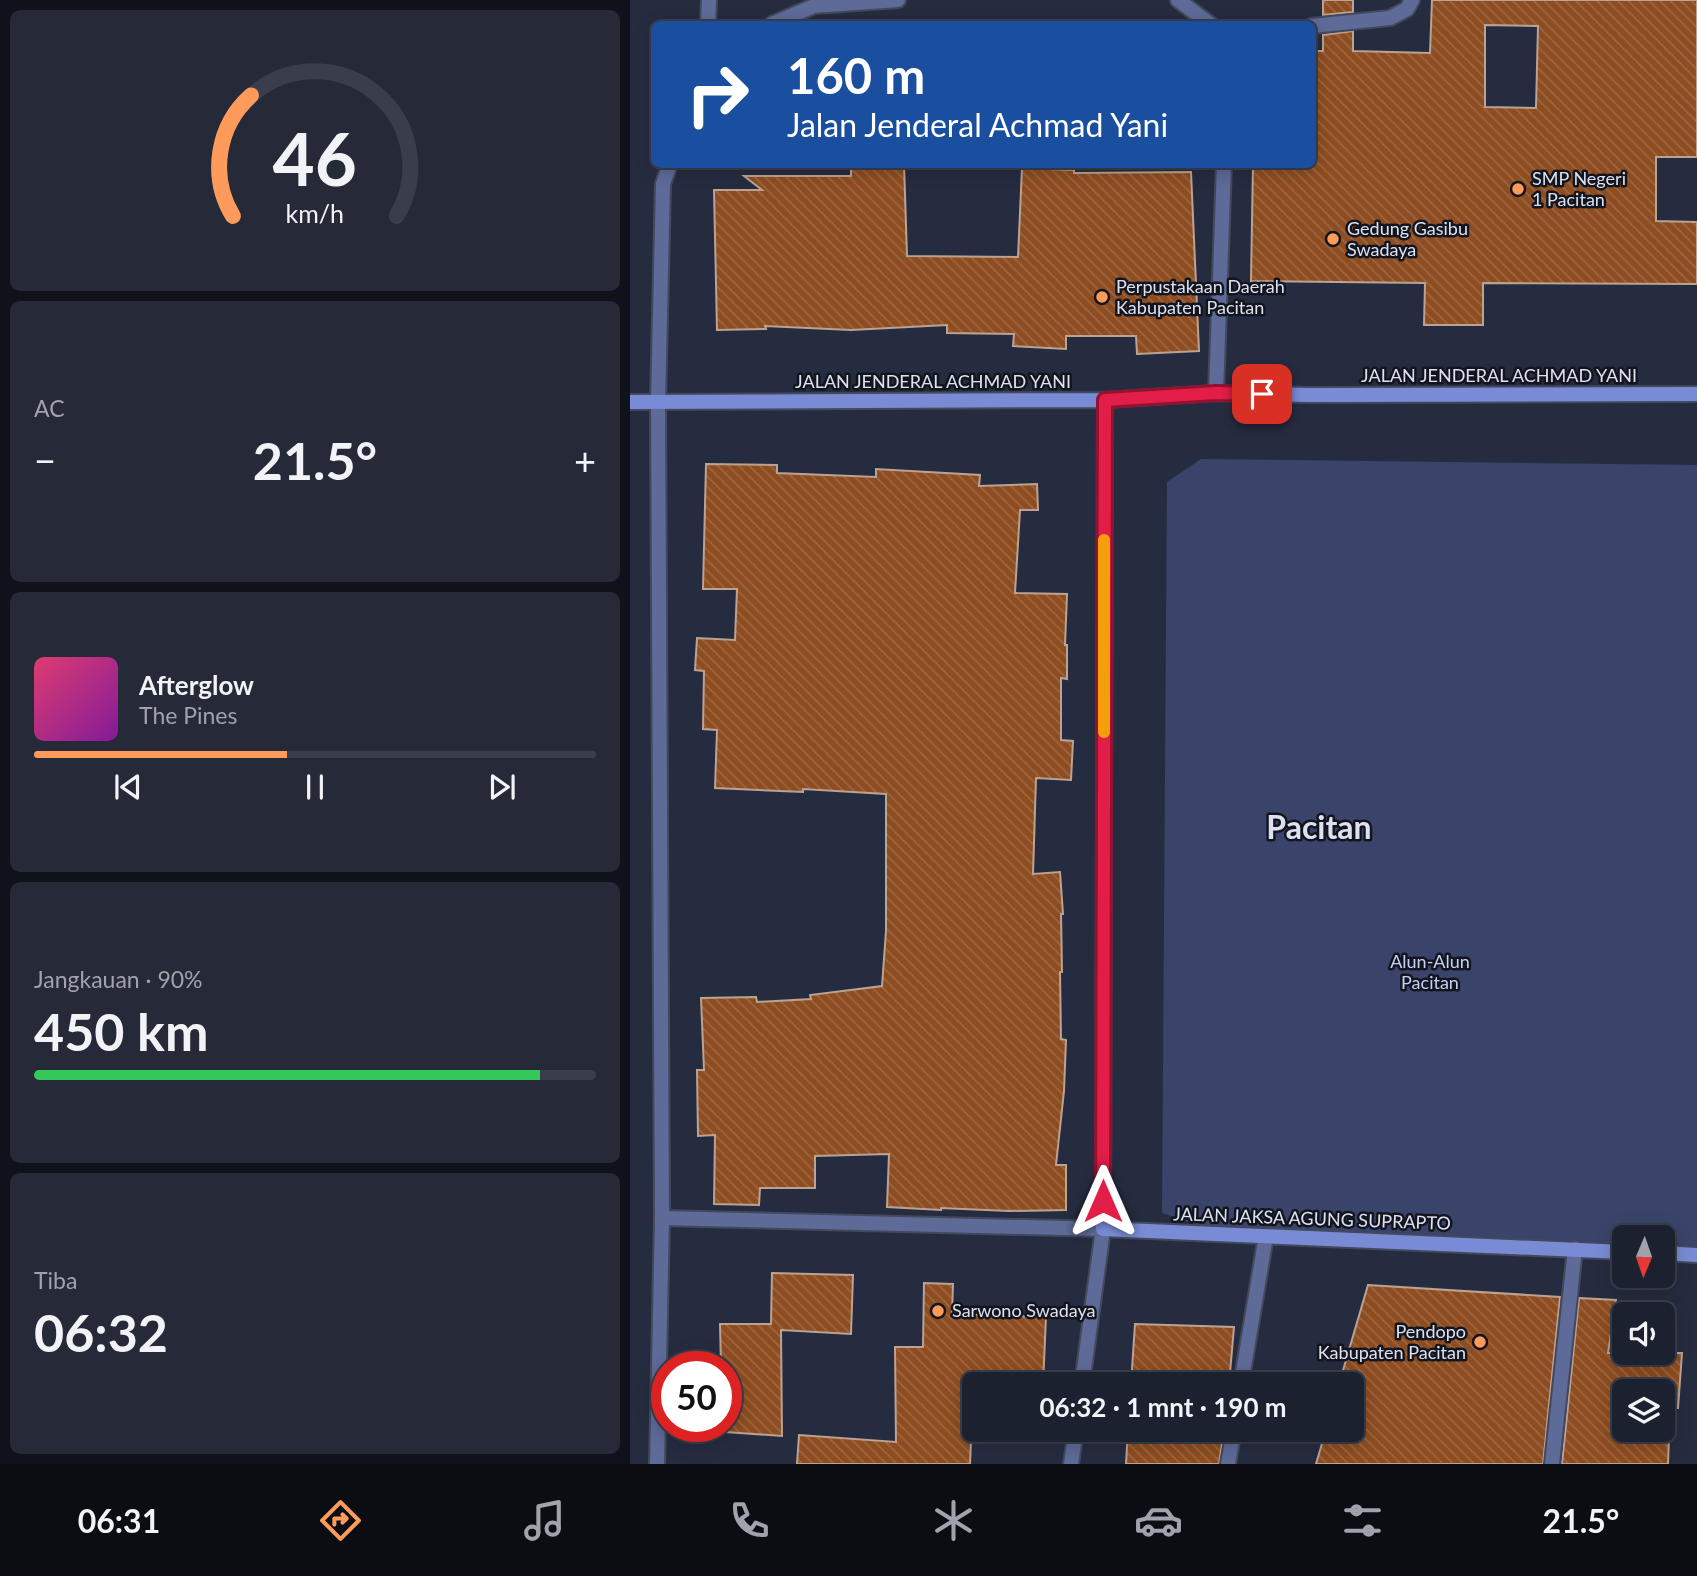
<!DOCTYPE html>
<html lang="id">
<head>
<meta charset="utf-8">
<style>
	body { margin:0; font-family:Lato,sans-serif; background:#252938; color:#f1f3f6; height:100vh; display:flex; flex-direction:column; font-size:26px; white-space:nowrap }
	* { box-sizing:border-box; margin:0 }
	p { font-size:23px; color:#a0a3ab }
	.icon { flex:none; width:38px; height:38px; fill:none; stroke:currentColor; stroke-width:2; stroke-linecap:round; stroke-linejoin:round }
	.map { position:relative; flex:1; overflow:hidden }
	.sheet { display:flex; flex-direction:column; gap:10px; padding:10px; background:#0f121a; width:630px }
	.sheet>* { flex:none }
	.top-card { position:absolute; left:21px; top:21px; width:665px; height:147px; border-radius:10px; box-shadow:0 4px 18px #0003,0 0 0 2px #3a3e4c; background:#1a4fa0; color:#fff; overflow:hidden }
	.needle { width:46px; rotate:182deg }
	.buttons { position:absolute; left:982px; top:1225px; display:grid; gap:14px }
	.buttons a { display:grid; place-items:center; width:63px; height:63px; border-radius:10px; background:#1c2130; box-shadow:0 4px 18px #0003,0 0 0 2px #3a3e4c; font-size:35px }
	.speed { position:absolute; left:21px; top:1351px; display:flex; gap:14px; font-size:35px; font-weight:700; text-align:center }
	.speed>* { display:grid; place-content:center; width:91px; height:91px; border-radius:50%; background:#1c2130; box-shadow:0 4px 18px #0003,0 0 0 2px #3a3e4c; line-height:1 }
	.speed .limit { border:10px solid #d22; background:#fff; color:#111 }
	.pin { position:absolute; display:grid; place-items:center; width:60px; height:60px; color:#fff; margin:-30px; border-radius:14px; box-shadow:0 4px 10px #0006 }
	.me { position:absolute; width:77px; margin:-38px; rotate:0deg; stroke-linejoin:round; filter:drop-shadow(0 0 5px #0008) }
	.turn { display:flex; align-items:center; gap:24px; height:147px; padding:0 21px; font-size:32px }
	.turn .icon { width:91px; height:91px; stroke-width:2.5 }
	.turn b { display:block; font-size:49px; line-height:60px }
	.big { font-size:52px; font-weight:700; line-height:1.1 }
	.sheet .card { flex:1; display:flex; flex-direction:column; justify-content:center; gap:10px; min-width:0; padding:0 24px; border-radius:10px; background:#252938 }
	.sheet .dial { align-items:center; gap:0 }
	.dial svg { height:182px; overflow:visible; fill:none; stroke:#3a3e4c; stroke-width:7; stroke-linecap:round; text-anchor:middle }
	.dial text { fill:#f1f3f6; stroke:none }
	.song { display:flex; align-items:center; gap:21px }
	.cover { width:84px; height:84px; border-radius:10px; background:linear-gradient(135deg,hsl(340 70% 55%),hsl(290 70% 35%)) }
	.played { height:7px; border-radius:4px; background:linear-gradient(90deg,#ff9b5a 45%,#3a3e4c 45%) }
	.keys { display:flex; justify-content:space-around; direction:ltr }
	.heat { display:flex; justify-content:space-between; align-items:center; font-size:38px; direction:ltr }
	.charge { height:10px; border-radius:5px; background:linear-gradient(90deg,#34c759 90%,#3a3e4c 0) }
	.trip { position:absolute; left:332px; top:1372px; width:402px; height:70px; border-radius:10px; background:#1c2130; box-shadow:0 4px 18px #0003,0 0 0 2px #3a3e4c; font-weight:700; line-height:70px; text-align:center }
	.dock { display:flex; height:112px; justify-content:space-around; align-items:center; background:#0b0d13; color:#a0a3ab }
	.dock .icon { width:49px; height:49px }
	.dock .on { color:#ff9b5a }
	.dock b { font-size:32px; color:#f1f3f6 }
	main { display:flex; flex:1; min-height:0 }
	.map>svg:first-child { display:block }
	.park { fill:#3a446a }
	.building { fill:url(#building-back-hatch); stroke:#bca292; stroke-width:2; fill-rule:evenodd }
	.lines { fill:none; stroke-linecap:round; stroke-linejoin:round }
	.service-casing { stroke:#43495c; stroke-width:18 }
	.minor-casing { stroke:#43495c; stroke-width:18 }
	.tertiary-casing { stroke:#43495c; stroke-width:18 }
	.secondary-casing { stroke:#43495c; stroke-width:18 }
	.service { stroke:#5e6a98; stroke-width:14 }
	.minor { stroke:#5e6a98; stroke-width:14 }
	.tertiary { stroke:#5e6a98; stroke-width:14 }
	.secondary { stroke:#7a8bd5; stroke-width:14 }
	.route-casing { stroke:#92132f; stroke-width:18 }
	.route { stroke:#e11d48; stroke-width:12 }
	.slow { stroke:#f59e0b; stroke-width:12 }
	.poi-dot { fill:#ff9b5a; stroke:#12151e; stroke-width:2.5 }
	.labels { text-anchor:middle; stroke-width:5; stroke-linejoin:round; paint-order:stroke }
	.poi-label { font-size:18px; fill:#dde1ef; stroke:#12151e; text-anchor:start }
	.street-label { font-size:18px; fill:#dde1ef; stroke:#12151e }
	.park-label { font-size:18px; fill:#c5d0f6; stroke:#12151e }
	.town-label { font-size:32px; font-weight:bold; fill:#dde1ef; stroke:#12151e }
</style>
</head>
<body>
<main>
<section class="sheet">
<div class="card dial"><svg viewBox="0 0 100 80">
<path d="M14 69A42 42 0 1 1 86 69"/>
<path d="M14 69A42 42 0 0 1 22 16" stroke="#ff9b5a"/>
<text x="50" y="56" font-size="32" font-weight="700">46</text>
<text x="50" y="72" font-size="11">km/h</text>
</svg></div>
<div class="card"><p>AC</p>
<div class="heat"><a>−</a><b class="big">21.5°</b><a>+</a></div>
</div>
<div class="card">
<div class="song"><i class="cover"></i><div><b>Afterglow</b><p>The Pines</p></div></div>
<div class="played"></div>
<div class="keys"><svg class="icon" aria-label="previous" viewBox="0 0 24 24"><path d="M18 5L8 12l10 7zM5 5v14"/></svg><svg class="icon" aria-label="pause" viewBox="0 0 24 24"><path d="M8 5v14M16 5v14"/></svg><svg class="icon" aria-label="next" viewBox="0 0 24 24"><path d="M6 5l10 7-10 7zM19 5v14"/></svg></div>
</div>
<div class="card"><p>Jangkauan · 90%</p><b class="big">450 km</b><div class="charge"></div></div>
<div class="card"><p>Tiba</p><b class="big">06:32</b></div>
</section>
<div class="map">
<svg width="1067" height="1464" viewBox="0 0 1067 1464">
	<defs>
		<pattern id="building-back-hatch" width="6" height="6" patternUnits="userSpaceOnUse" patternTransform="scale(1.75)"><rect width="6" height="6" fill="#8e4d20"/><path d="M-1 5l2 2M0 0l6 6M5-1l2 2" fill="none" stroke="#9d6641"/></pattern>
	</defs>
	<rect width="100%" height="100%" fill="#262c40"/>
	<path class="park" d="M 571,459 L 1067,465 L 1067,1252 L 1033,1250 L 1032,1237 L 994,1237 L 994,1249 L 582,1230 L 532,1213 L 537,482 Z"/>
	<path class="building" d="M 693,0 L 723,0 L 723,12 L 693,15 Z
		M 802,0 L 1067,0 L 1067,157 L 1026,157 L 1026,221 L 1067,222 L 1067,284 L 853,283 L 853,325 L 794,325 L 795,283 L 621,281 L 623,164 L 682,164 L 682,51 L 693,51 L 693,35 L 723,31 L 723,51 L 800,53 ZM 855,25 L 908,26 L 906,108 L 855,107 Z
		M 221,164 L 274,164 L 277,256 L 388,257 L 392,168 L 444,170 L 444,173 L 561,172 L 569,351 L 507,354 L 506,336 L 436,336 L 436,349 L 383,346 L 384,334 L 317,333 L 317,325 L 221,330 L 135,326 L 136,329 L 87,330 L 84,190 L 132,190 L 114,176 L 221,176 Z
		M 76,464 L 147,465 L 147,473 L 246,477 L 246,469 L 350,475 L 349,486 L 407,484 L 408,510 L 390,510 L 385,593 L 437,594 L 435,645 L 437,645 L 437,679 L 431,678 L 431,740 L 443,741 L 441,780 L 406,778 L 403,874 L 430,872 L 433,914 L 431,914 L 432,972 L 430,972 L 431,1039 L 436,1040 L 434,1091 L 426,1165 L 436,1165 L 436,1210 L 379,1211 L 311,1208 L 311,1210 L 257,1207 L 259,1154 L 185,1156 L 185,1188 L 130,1188 L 129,1205 L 84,1204 L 85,1135 L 68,1136 L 67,1070 L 74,1070 L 71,998 L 126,997 L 127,1002 L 181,999 L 180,995 L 252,986 L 256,931 L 256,794 L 173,789 L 173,792 L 85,788 L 87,730 L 73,729 L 74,671 L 65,670 L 67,638 L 105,640 L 107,589 L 73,589 Z
		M 142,1273 L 223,1275 L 221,1334 L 151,1330 L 152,1436 L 96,1432 L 96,1367 L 91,1367 L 90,1324 L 141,1324 Z
		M 294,1283 L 323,1284 L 322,1314 L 416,1317 L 413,1384 L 345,1384 L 345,1430 L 354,1430 L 354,1441 L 341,1441 L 340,1464 L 167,1464 L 169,1435 L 266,1442 L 265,1347 L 293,1347 Z
		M 738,1285 L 930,1297 L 913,1464 L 686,1464 L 696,1430 L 723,1430 L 723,1384 L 709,1384 Z
		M 949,1298 L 986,1300 L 978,1353 L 1052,1353 L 1048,1408 L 1040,1408 L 1038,1464 L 932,1464 ZM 994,1391 L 1032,1391 L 1032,1430 L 994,1430 Z
		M 505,1324 L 604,1327 L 599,1384 L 501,1384 Z
		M 498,1430 L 594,1430 L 589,1464 L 496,1464 Z"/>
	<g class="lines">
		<defs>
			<path id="service" d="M 611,1384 L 636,1236
				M 598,1464 L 604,1430
				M 922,1464 L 945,1249"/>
			<path id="minor" d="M 78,24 L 79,0
				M 682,26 L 760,18 L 777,9 L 782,0"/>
			<path id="tertiary" d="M 548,0 L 580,24
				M 142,24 L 184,6 L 268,0
				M 586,393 L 594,164
				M 32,1218 L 473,1229 L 452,1384
				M 27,1464 L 32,1218 L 28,403 L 33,184 L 40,164
				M 441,1464 L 446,1430"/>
			<path id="secondary" d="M 475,400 L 473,1229 L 994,1252
				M 0,402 L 475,400 L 586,393 L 679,395 L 1067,394
				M 1032,1253 L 1067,1255"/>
		</defs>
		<use href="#service" class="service-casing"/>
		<use href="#minor" class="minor-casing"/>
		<use href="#tertiary" class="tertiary-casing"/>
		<use href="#secondary" class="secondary-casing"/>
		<use href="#service" class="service"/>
		<use href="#minor" class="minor"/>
		<use href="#tertiary" class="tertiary"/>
		<use href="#secondary" class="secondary"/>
	</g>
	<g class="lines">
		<defs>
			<path id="route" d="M 473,1201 L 475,400 L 586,393 L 632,394"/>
		</defs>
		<use href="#route" class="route-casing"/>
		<use href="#route" class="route"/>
		<path class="slow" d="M 474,732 L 474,540"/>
	</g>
	<g class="poi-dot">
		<circle cx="888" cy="189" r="7"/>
		<circle cx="703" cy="239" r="7"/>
		<circle cx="472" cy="297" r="7"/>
		<circle cx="308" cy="1311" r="7"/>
		<circle cx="850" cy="1342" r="7"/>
	</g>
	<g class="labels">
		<g class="poi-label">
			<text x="902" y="185">SMP Negeri<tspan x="902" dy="21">1 Pacitan</tspan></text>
			<text x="717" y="235">Gedung Gasibu<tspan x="717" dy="21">Swadaya</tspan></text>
			<text x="486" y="293">Perpustakaan Daerah<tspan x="486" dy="21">Kabupaten Pacitan</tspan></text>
			<text x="322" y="1317">Sarwono Swadaya</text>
			<text x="836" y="1338" text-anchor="end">Pendopo<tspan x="836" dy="21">Kabupaten Pacitan</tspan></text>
		</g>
		<g class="street-label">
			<text x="869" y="382">JALAN JENDERAL ACHMAD YANI</text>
			<text x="303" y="388">JALAN JENDERAL ACHMAD YANI</text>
			<text transform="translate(682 1219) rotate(2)" y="6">JALAN JAKSA AGUNG SUPRAPTO</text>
		</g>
		<g class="park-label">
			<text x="800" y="968">Alun-Alun<tspan x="800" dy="21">Pacitan</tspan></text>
		</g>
		<g class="town-label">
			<text x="689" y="839">Pacitan</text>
		</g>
	</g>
</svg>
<div class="buttons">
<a><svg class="needle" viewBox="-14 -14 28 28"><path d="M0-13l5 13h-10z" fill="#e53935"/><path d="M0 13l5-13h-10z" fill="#a0a3ab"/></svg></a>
<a><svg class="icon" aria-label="sound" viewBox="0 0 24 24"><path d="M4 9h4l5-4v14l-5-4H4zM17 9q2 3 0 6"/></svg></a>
<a><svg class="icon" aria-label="layers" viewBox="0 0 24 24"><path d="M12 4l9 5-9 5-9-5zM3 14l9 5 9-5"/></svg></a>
</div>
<div class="speed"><div class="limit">50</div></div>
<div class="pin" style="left:632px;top:394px;background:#d93025"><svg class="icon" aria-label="arrive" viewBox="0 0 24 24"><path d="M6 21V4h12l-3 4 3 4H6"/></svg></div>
<svg class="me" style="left:473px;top:1201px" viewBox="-20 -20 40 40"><path d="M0-17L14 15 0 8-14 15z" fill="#e11d48" stroke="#fff" stroke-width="4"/></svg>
<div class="trip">06:32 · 1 mnt · 190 m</div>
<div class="top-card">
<div class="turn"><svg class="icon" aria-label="right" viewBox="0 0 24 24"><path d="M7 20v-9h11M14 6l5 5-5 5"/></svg><div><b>160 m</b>Jalan Jenderal Achmad Yani</div></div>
</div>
</div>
</main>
<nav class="dock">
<b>06:31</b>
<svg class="icon on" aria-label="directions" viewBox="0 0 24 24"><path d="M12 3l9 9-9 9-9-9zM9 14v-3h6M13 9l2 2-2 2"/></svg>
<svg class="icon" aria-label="music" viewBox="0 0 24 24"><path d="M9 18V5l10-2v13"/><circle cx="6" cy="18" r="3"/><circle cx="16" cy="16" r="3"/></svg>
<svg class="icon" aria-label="phone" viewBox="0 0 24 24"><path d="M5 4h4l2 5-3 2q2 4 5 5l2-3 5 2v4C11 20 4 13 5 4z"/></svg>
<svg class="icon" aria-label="climate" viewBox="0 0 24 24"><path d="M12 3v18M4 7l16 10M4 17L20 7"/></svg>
<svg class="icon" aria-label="car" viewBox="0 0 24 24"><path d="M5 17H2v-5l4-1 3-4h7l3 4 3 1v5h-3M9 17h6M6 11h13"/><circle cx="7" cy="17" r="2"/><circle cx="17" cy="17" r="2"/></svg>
<svg class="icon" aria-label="filters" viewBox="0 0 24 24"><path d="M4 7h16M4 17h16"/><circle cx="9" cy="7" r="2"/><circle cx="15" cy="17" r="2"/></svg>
<b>21.5°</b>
</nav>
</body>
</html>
